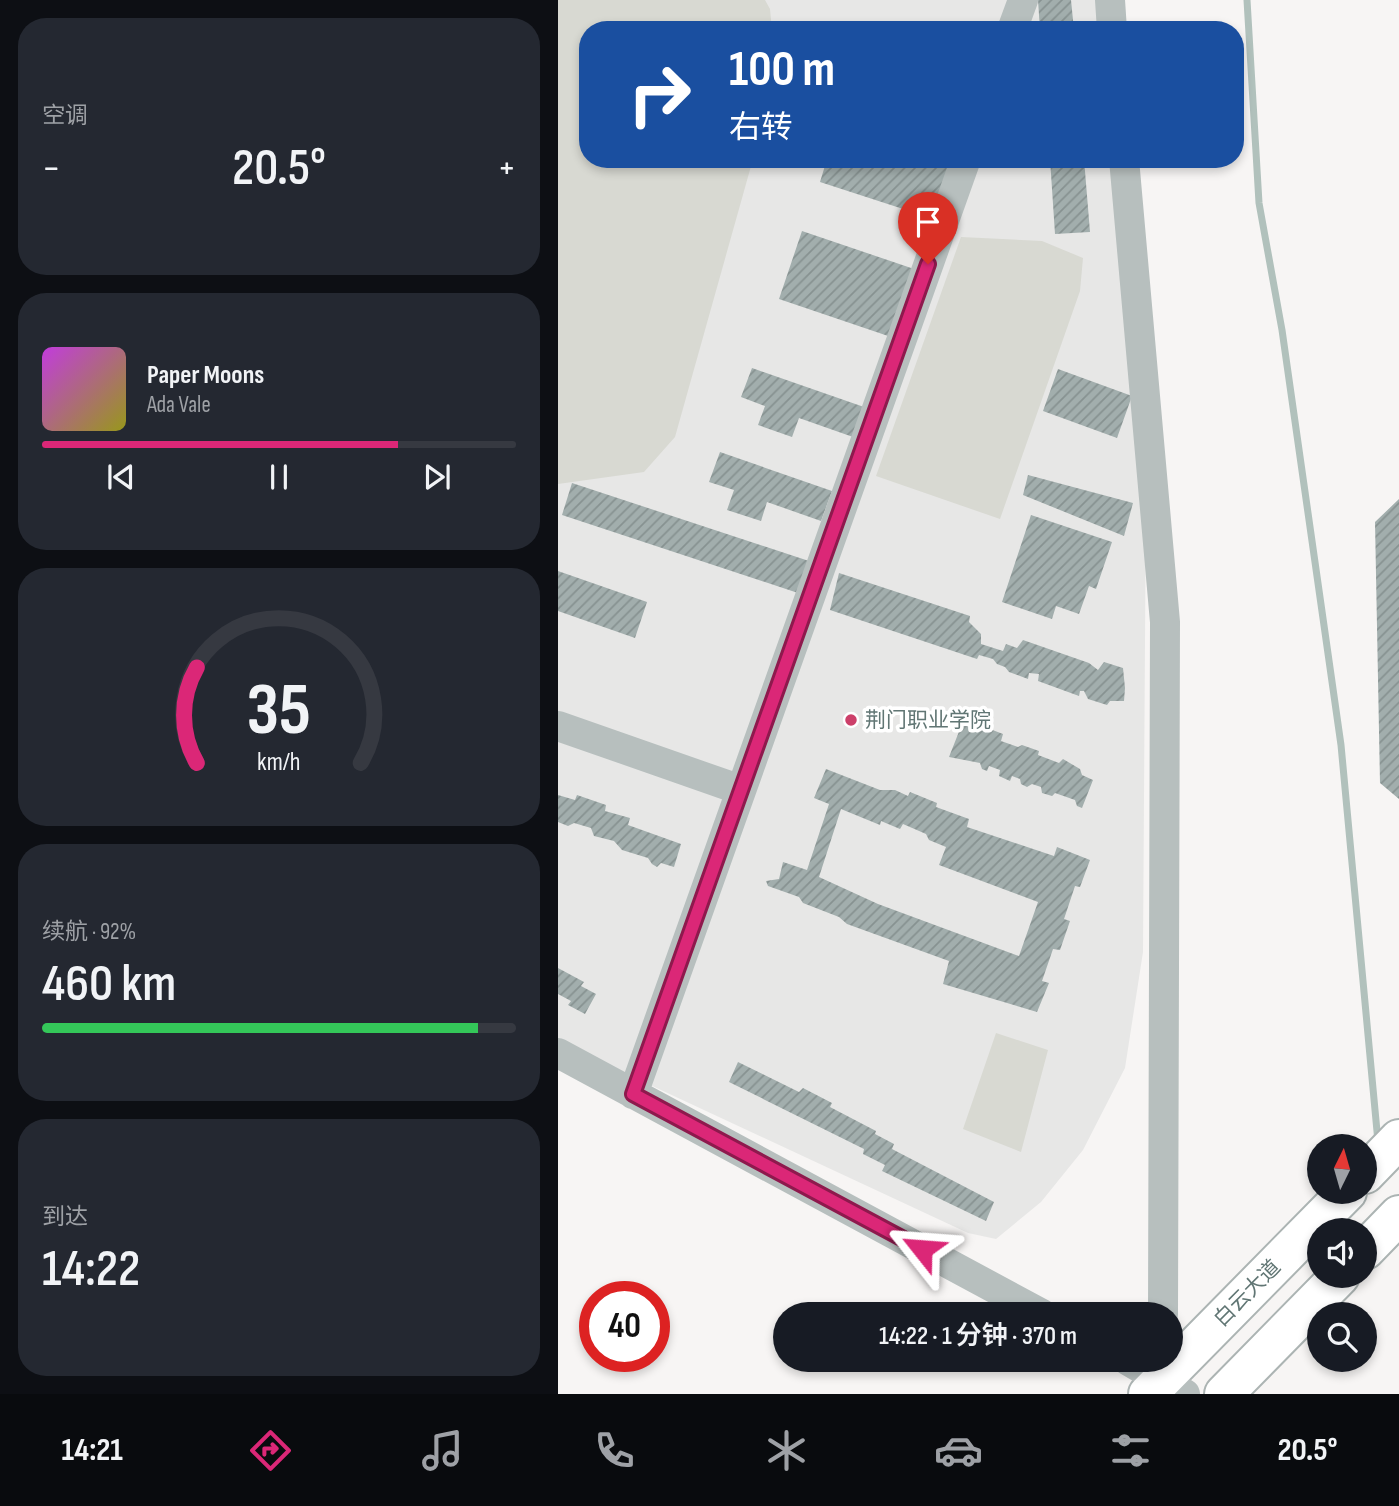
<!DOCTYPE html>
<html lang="zh">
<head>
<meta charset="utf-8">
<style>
	body { margin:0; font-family:"Sofia Sans Condensed","Noto Sans SC",sans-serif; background:#242831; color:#f1f3f6; height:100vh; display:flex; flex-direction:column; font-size:26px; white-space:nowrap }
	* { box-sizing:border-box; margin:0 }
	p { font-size:23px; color:#9ea1a6 }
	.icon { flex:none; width:38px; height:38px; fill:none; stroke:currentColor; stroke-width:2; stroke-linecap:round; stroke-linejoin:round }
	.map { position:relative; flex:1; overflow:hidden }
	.panel { display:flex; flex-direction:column; gap:18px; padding:18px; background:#0d0f14; width:558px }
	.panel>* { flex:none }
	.guide { position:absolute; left:21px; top:21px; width:665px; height:147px; border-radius:28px; box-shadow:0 4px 10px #0003; background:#1a4fa0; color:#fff; overflow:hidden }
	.needle { width:46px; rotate:5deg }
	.fabs { position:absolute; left:749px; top:1134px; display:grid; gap:14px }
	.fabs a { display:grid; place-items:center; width:70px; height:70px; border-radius:50%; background:#171b24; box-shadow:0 4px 10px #0003; font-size:35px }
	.speed { position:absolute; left:21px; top:1281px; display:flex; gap:14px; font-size:35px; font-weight:700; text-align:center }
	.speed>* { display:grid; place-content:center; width:91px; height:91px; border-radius:50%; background:#171b24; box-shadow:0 4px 10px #0003; line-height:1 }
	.speed .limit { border:10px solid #d22; background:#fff; color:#111 }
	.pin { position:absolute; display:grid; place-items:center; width:60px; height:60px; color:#fff; margin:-72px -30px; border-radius:50% 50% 50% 0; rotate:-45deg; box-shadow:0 0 7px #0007 }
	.pin .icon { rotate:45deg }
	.me { position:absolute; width:77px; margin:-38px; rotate:298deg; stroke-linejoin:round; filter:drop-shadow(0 0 5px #0008) }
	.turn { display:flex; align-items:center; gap:24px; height:147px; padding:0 35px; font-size:32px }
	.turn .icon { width:91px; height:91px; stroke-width:2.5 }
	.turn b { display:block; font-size:49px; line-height:60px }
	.big { font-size:52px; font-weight:600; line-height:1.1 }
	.panel .widget { flex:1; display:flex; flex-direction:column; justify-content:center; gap:10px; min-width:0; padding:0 24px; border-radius:28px; background:#242831 }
	.panel .dial { align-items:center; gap:0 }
	.dial svg { height:182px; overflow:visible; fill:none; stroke:#363941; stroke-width:7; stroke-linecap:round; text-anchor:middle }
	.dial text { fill:#f1f3f6; stroke:none }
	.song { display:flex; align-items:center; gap:21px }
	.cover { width:84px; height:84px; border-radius:10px; background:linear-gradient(135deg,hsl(290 70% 55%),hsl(60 70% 35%)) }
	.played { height:7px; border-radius:4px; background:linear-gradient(90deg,#db2777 75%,#363941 75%) }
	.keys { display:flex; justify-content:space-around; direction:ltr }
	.heat { display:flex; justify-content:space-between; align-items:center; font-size:38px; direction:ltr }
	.charge { height:10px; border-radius:5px; background:linear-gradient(90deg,#34c759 92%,#363941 0) }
	.trip { position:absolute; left:215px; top:1302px; width:410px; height:70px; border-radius:35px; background:#171b24; box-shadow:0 4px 10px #0003; font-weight:600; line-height:70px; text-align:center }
	.dock { display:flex; height:112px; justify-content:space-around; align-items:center; background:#090b0e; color:#9ea1a6 }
	.dock .icon { width:49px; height:49px }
	.dock .current { color:#db2777 }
	.dock b { font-size:32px; color:#f1f3f6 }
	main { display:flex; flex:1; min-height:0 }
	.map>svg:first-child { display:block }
	.built { fill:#e7e7e6 }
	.pitch { fill:#d8d9d2 }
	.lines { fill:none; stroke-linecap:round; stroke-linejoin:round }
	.stream { stroke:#b1c1bc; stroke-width:7 }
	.building { fill:url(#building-hatch); fill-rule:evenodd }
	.major-casing { stroke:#acb4b3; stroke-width:42 }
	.minor { stroke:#b7bfbe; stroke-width:30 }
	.major { stroke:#fff; stroke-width:38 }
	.route-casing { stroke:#8e194d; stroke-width:18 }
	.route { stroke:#db2777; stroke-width:12 }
	.poi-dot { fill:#cc3f69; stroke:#fff; stroke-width:2.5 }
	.labels { text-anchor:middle; stroke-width:7; stroke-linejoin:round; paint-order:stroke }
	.poi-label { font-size:21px; fill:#617674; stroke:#fff; text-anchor:start }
	.street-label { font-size:21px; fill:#617674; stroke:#fff }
</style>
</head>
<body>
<main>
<section class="panel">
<div class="widget"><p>空调</p>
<div class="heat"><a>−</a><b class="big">20.5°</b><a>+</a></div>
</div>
<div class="widget">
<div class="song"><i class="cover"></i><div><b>Paper Moons</b><p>Ada Vale</p></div></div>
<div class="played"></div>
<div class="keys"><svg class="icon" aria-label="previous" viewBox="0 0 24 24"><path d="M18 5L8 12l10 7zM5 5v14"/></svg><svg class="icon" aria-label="pause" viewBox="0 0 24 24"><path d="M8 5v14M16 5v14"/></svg><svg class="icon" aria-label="next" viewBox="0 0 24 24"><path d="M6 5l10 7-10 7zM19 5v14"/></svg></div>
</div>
<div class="widget dial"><svg viewBox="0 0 100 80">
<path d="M14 69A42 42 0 1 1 86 69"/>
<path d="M14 69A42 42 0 0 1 14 27" stroke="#db2777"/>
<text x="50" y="56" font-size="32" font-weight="700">35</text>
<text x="50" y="72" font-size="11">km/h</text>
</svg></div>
<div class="widget"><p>续航 · 92%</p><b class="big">460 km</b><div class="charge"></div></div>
<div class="widget"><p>到达</p><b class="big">14:22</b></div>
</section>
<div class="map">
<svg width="841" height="1394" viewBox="0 0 841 1394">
	<defs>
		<pattern id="building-hatch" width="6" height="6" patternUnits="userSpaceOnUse" patternTransform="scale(1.75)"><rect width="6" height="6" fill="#a2aead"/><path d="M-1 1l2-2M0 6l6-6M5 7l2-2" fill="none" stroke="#879291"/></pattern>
	</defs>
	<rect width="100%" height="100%" fill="#f7f5f4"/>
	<path class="built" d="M 0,0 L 540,0 L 542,30 L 30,30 L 30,159 L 555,159 L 588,489 L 585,952 L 567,1068 L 525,1150 L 483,1202 L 438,1239 L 410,1233 L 0,1042 Z"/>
	<path class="pitch" d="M 0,0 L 207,0 L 212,9 L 214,30 L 30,30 L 30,159 L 195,159 L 117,437 L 86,472 L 0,484 Z
		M 403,237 L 484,241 L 525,258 L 522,291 L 442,519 L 318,476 Z
		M 438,1033 L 490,1050 L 463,1152 L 405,1129 Z"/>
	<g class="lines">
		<path class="stream" d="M 689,0 L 701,203 L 724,330 L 783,745 L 820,1142"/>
	</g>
	<path class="building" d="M 480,0 L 513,0 L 516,30 L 482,30 Z
		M 269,159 L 383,159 L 397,164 L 379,220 L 262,182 Z
		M 492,159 L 526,159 L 532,232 L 497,234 Z
		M 244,231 L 359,270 L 336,338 L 221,299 Z
		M 194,368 L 306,407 L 295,437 L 241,418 L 234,437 L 200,425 L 207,406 L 183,397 Z
		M 500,369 L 574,396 L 559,438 L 485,411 Z
		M 162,452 L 274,491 L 263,521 L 209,502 L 203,521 L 169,510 L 176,490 L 151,482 Z
		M 470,475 L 575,503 L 566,536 L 465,495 Z
		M 14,483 L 257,563 L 246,595 L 4,515 Z
		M 841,499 L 841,799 L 822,783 L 817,522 Z
		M 473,515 L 554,542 L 538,589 L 531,586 L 521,614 L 498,606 L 494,619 L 444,602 Z
		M 0,571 L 89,602 L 77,638 L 0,611 Z
		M 281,573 L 412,616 L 411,622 L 423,634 L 423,644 L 445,651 L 448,644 L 459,648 L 465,640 L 531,663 L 540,670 L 546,662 L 565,668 L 567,688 L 566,701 L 552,701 L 549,705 L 530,699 L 526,691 L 522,691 L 521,696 L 480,681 L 481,674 L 471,673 L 470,679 L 451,672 L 447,667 L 439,664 L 435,659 L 421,655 L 419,659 L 272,610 Z
		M 404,724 L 418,730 L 424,726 L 445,734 L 443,741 L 460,747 L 464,745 L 481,751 L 480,755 L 501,763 L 505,759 L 522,769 L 524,775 L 535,780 L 524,808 L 519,806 L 517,800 L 497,793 L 494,796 L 484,793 L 483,787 L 474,784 L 469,787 L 463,784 L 462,779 L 454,776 L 452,781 L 441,776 L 442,770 L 431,766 L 429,771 L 424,769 L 422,763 L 391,757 Z
		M 268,769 L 322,790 L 337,790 L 350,796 L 352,792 L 379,803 L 378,807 L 411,819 L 409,827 L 496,856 L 499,847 L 532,860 L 522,887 L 517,886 L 506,919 L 512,921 L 502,950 L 495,949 L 484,981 L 491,983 L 479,1012 L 385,984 L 391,961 L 289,924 L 281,917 L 245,903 L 241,897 L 210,886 L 208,881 L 221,879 L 225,862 L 249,870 L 271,804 L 256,798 ZM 283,809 L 322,825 L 323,821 L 342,829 L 345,824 L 368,834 L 371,840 L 388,847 L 381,865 L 480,902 L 461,956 L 320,904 L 261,877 Z
		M 0,795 L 17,800 L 19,795 L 48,805 L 47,811 L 72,818 L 70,825 L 123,844 L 116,867 L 103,863 L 99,867 L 94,864 L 90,858 L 64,850 L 56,841 L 36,836 L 33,828 L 16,823 L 10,826 L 0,822 Z
		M 0,968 L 26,982 L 23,986 L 38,994 L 27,1014 L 10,1005 L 13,1001 L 0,994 Z
		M 180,1062 L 241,1092 L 245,1088 L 274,1103 L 272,1107 L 318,1131 L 317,1134 L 336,1144 L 334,1149 L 436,1202 L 428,1221 L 324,1171 L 327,1165 L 305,1154 L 306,1149 L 171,1082 Z"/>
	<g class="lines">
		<defs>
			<path id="major" d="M 807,1174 L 841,1139
				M 807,1250 L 841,1215
				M 590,1394 L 789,1192
				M 666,1394 L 782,1276"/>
		</defs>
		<use href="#major" class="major-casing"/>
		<path class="minor" d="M 552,0 L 554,30
			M 454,30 L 465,0
			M 566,159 L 607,622 L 605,1314
			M 0,726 L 183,790
			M 0,1053 L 484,1314
			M 75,1094 L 408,159
			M 569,1360 L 627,1394"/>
		<use href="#major" class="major"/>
	</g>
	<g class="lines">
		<defs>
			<path id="route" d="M 364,1249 L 75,1094 L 370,264"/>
		</defs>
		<use href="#route" class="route-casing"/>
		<use href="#route" class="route"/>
	</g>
	<circle class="poi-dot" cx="293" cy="720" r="7"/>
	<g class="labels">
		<g class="poi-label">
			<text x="307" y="727">荆门职业学院</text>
		</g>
		<g class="street-label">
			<text transform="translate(689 1293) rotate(-45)" y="7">白云大道</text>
		</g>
	</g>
</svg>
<div class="fabs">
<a><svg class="needle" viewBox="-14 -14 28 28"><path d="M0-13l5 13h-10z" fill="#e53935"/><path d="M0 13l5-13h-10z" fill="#9ea1a6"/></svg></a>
<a><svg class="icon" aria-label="sound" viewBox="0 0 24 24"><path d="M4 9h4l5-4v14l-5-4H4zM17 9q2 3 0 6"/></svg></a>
<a><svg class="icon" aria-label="search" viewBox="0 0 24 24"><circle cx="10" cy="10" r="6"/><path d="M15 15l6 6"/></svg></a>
</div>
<div class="speed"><div class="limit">40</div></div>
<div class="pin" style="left:370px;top:264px;background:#d93025"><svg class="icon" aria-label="arrive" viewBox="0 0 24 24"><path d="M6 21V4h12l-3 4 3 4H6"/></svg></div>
<svg class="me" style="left:364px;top:1249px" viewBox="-20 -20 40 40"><path d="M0-17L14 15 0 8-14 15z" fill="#db2777" stroke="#fff" stroke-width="4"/></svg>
<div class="trip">14:22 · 1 分钟 · 370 m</div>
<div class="guide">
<div class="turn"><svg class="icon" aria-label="right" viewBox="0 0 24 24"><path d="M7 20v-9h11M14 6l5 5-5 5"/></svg><div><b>100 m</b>右转</div></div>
</div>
</div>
</main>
<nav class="dock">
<b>14:21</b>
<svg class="icon current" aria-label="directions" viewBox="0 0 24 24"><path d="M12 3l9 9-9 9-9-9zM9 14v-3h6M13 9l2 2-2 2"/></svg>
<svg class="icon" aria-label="music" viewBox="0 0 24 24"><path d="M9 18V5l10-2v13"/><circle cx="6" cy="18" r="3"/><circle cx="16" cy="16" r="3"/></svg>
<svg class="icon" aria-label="phone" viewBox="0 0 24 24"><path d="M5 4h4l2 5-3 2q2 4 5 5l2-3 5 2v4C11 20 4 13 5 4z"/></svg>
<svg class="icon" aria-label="climate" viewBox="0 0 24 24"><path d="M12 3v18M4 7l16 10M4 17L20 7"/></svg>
<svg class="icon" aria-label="car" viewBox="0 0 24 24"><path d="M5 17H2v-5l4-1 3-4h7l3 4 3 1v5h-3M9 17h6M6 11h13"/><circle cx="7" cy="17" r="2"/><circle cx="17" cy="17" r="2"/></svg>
<svg class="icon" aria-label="filters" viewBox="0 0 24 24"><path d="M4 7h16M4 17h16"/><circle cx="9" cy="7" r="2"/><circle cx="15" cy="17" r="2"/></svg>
<b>20.5°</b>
</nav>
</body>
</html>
